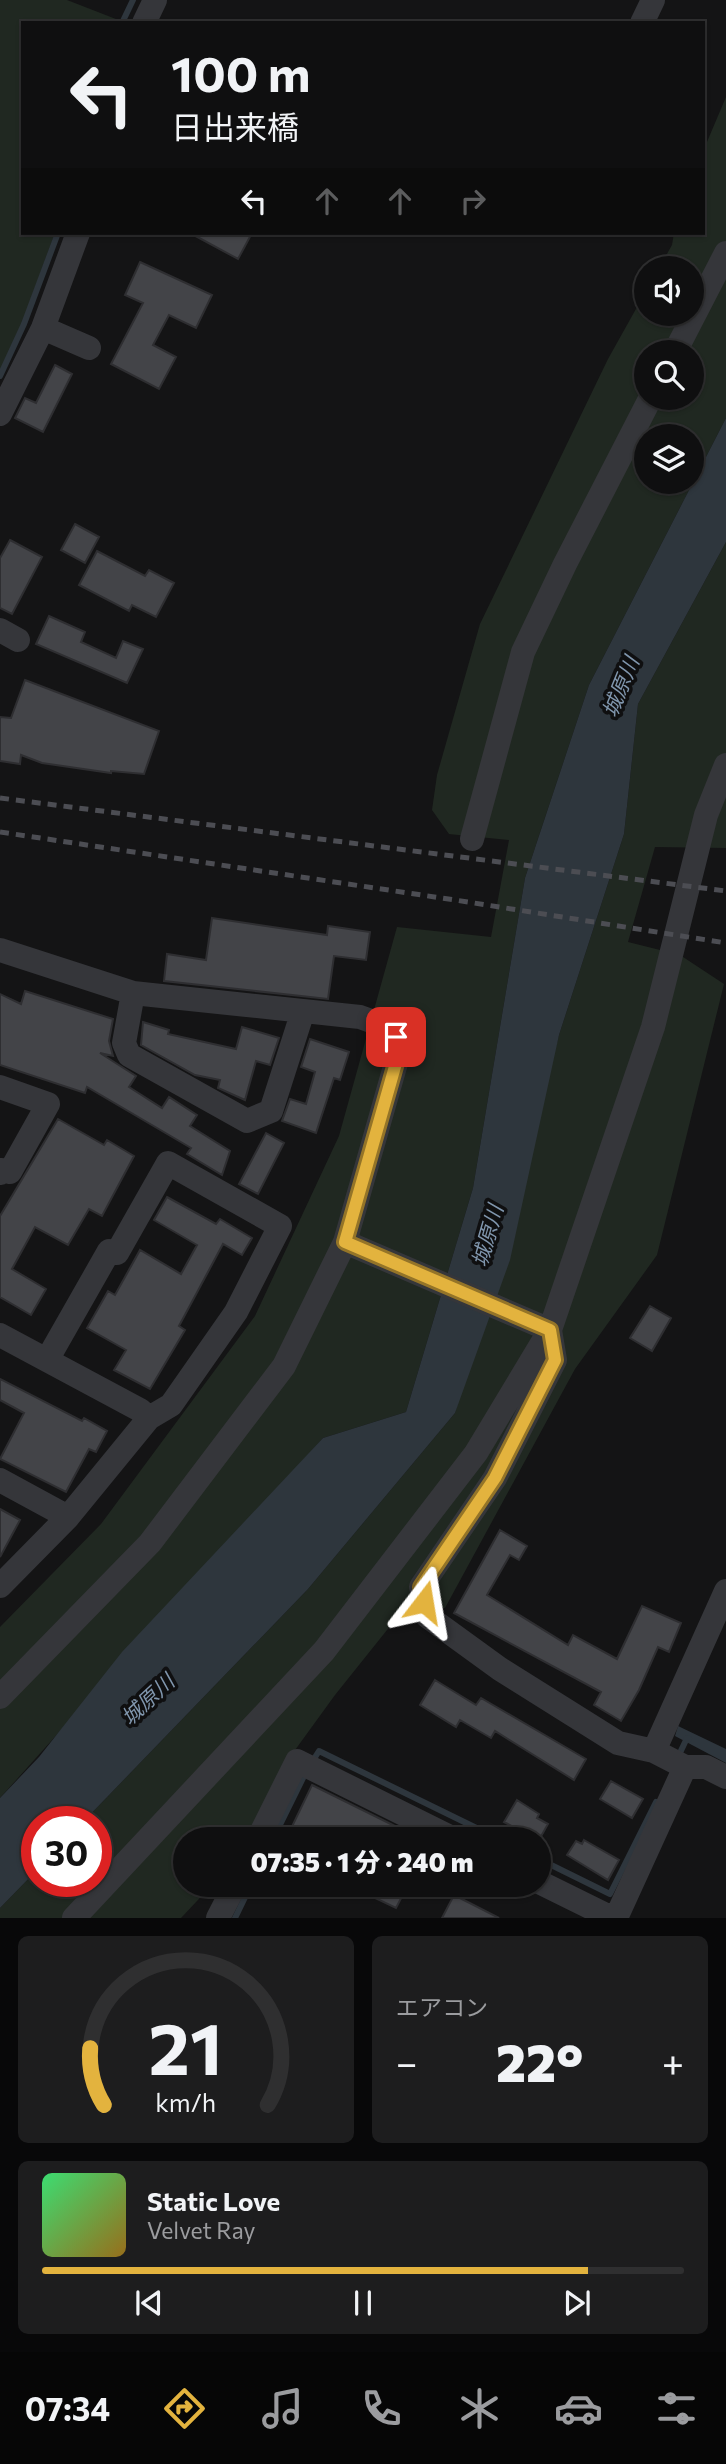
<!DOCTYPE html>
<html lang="ja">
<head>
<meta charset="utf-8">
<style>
	body { margin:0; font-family:Commissioner,"Noto Sans JP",sans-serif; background:#1d1d1e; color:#f1f3f6; height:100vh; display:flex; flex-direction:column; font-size:26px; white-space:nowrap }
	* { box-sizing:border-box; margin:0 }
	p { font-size:23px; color:#9b9c9f }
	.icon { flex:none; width:38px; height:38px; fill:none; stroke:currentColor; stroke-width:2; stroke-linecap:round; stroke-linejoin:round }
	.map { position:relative; height:1918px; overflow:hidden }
	.details { display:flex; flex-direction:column; gap:18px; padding:18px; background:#080809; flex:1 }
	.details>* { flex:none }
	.top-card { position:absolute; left:21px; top:21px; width:684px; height:214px; border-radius:0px; box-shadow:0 2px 5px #0004,0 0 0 2px #2f2f30; background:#0f0f10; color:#f1f3f6; overflow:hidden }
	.controls { position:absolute; left:634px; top:256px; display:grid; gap:14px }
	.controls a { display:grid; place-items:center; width:70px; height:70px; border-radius:50%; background:#0f0f10; box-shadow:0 2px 5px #0004,0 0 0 2px #2f2f30; font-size:35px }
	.speed { position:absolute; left:21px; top:1806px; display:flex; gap:14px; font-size:35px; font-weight:700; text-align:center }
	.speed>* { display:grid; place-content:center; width:91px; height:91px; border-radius:50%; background:#0f0f10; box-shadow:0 2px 5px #0004,0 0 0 2px #2f2f30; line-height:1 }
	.speed .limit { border:10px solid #d22; background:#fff; color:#111 }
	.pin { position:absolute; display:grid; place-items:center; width:60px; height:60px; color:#fff; margin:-30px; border-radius:14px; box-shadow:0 4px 10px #0006 }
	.me { position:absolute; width:77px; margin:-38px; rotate:14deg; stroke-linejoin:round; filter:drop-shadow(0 0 5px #0008) }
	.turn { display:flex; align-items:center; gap:24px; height:147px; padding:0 35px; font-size:32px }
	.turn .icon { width:91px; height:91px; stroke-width:2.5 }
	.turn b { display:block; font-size:49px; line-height:60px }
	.lanes { display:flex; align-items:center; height:66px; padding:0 35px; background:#0003; justify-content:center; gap:35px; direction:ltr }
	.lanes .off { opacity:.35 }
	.big { font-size:52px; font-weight:800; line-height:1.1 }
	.details .widget { flex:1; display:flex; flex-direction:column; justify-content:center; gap:10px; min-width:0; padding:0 24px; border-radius:10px; background:#1d1d1e }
	.details .dial { align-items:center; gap:0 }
	.dial svg { height:182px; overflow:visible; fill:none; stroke:#2f2f30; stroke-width:7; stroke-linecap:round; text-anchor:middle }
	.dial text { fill:#f1f3f6; stroke:none }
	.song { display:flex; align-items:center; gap:21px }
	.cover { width:84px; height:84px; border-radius:10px; background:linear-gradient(135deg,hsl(140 70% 55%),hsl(40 70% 35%)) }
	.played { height:7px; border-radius:4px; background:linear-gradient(90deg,#e3b33e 85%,#2f2f30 85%) }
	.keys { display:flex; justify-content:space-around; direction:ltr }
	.heat { display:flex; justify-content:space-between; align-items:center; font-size:38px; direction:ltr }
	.details .tiles { flex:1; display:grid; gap:18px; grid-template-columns:1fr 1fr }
	.widget:last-child { grid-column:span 2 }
	.trip { position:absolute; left:173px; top:1827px; width:378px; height:70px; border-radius:35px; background:#0f0f10; box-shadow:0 2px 5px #0004,0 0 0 2px #2f2f30; font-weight:800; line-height:70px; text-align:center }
	.dock { display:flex; height:112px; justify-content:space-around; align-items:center; background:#060606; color:#9b9c9f }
	.dock .icon { width:49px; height:49px }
	.dock .current { color:#e3b33e }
	.dock b { font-size:32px; color:#f1f3f6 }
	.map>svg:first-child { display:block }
	.green { fill:#202821; fill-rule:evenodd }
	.water { fill:#2e363d }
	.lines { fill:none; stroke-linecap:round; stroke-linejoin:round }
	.stream { stroke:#2e363d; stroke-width:6 }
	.building { fill:#434448; stroke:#2e2e31; stroke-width:2 }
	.street { stroke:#35363a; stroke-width:24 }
	.rail { stroke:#4c4d53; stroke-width:5; stroke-dasharray:9 7; stroke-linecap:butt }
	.route-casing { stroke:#947428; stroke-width:18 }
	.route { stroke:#e3b33e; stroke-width:12 }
	.labels { text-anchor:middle; stroke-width:7; stroke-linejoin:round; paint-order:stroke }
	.water-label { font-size:21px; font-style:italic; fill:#8096ad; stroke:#0f0f10 }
</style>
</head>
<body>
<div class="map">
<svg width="726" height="1918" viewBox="0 0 726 1918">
	<rect width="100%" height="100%" fill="#141415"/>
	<path class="green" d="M 0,0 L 67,0 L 121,21 L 120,23 L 23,23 L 23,233 L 55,233 L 22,323 L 0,370 Z
		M 726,97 L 726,418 L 589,685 L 525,878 L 473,1188 L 406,1412 L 323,1438 L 0,1798 L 0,1627 L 101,1524 L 255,1316 L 339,1136 L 397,927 L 491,937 L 509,840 L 449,834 L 432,810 L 437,775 L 480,624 L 608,359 L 646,291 L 646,313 L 691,313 L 691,268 L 659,268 L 672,245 L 674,233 L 704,233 L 704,149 ZM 646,352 L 691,352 L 691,397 L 646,397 ZM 646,436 L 691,436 L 691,481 L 646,481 Z
		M 726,542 L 726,848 L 655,847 L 628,942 L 680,955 L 724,984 L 657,1255 L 575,1369 L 445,1608 L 407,1605 L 335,1695 L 290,1757 L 250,1839 L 186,1839 L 186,1885 L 212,1885 L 181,1918 L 0,1918 L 0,1908 L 37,1870 L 37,1881 L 96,1881 L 96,1822 L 83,1822 L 308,1589 L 455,1413 L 559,1035 L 624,834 L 638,704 Z"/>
	<path class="water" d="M 726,418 L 726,542 L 638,704 L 624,834 L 559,1035 L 510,1260 L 455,1413 L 308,1589 L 83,1822 L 37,1822 L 37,1870 L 0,1908 L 0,1798 L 39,1757 L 122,1652 L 323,1438 L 406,1412 L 473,1188 L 525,878 L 589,685 Z
		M 678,1726 L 726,1749 L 726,1763 L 675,1736 Z"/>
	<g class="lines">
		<path class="stream" d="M 122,23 L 133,0
			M 0,376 L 24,324 L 58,233
			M 678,1757 L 687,1738 L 689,1739
			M 312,1762 L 319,1751 L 499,1839
			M 273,1839 L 306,1772
			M 539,1859 L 610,1894 L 656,1802
			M 235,1918 L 251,1885"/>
	</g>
	<path class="building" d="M 190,233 L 252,233 L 238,259 Z
		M 140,262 L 212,295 L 196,328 L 169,315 L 153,345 L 176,357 L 159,389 L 111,364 L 143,303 L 125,295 Z
		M 55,365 L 72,374 L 43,432 L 15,418 L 25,398 L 36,403 Z
		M 75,524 L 99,537 L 85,563 L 61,550 Z
		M 10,540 L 42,557 L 12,614 L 0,608 L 0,558 Z
		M 97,551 L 145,576 L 149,570 L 174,583 L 156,617 L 132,605 L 129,611 L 79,585 Z
		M 49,616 L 85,632 L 81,642 L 116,658 L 123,641 L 143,649 L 127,683 L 36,644 Z
		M 25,680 L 159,731 L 144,774 L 111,771 L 111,773 L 42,763 L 21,755 L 20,764 L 0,761 L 0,717 L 11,718 Z
		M 212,918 L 327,935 L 328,926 L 370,932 L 366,960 L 334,956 L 328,999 L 164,981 L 167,954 L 206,960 Z
		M 25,991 L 113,1019 L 109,1041 L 113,1056 L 100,1053 L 136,1076 L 129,1087 L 162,1108 L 169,1097 L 197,1115 L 190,1126 L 230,1151 L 222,1175 L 187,1154 L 191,1148 L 87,1087 L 85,1093 L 0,1065 L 0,994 L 21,1004 Z
		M 143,1022 L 169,1030 L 168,1034 L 236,1049 L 242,1027 L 279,1038 L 270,1065 L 256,1061 L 245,1100 L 218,1088 L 220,1080 L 195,1075 L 141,1045 Z
		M 310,1039 L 349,1052 L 340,1080 L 334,1078 L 316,1133 L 282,1121 L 290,1099 L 306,1104 L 315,1072 L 301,1067 Z
		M 58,1119 L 104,1145 L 107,1140 L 134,1156 L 102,1216 L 89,1209 L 68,1245 L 35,1227 L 12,1269 L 46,1289 L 31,1315 L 0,1297 L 0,1216 Z
		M 266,1133 L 284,1143 L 258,1194 L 239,1184 Z
		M 167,1197 L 216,1224 L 220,1219 L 252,1238 L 242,1255 L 223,1244 L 179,1326 L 185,1330 L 150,1389 L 114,1370 L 126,1350 L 87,1328 L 108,1291 L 115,1295 L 140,1250 L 181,1274 L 197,1245 L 154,1220 Z
		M 650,1306 L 671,1318 L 652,1351 L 630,1338 Z
		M 0,1379 L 82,1421 L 84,1418 L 107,1431 L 96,1452 L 89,1449 L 66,1492 L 0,1459 L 24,1413 L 0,1400 Z
		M 0,1509 L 20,1520 L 0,1557 Z
		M 500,1530 L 527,1546 L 519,1560 L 510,1555 L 487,1595 L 568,1645 L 573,1635 L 617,1659 L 642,1606 L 681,1623 L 669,1652 L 658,1647 L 639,1690 L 621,1721 L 594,1705 L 601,1692 L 454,1613 Z
		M 435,1680 L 476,1705 L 481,1698 L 586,1759 L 574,1780 L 495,1731 L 491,1738 L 460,1720 L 456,1727 L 420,1705 Z
		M 611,1781 L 643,1799 L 632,1818 L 600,1799 Z
		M 312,1785 L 421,1839 L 286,1839 Z
		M 517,1800 L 539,1814 L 537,1818 L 548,1824 L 539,1840 L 504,1822 Z
		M 584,1840 L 619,1860 L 608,1880 L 567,1855 L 576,1841 L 582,1844 Z
		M 348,1885 L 408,1885 L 396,1908 Z
		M 454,1895 L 499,1918 L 442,1918 Z"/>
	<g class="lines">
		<path class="street" d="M 144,23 L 155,0
			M 642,23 L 653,0
			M 43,328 L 89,348
			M 675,352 L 726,253
			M 0,414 L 43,328 L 78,233
			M 0,630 L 18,640
			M 472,839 L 523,652 L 565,564 L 651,397
			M 0,950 L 133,993 L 360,1017 L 382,1025 L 396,1037 L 398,1056 L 345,1242 L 284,1366 L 150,1543 L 0,1697
			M 133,993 L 124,1043 L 129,1055 L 247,1121 L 271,1111 L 303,1011
			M 0,1087 L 48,1104 L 10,1172 L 2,1170 L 0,1173
			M 345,1242 L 550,1330
			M 550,1330 L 555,1360 L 495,1478 L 421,1587 L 427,1616 L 500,1669 L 618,1743 L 654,1751 L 685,1767 L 706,1767 L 726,1777
			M 0,1335 L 140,1410 L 149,1418
			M 0,1480 L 68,1517
			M 0,1586 L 68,1517 L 149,1418 L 171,1405 L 236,1312 L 280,1226 L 168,1163 L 117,1253 L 109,1251 L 47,1360
			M 654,1751 L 726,1591
			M 258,1839 L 297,1761 L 454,1839
			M 539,1882 L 612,1918
			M 74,1918 L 324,1651 L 476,1453 L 550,1330 L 653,1027 L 706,815 L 726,765
			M 218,1918 L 235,1885
			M 616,1918 L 685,1767"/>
		<path class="rail" d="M 0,798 L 726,891
			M 0,832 L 455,900 L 726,943"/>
	</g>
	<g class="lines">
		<defs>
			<path id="route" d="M 396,1037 L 398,1056 L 345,1242 L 550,1330 L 555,1360 L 495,1478 L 421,1587 L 424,1602"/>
		</defs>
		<use href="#route" class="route-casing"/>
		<use href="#route" class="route"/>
	</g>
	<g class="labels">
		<g class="water-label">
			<text transform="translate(621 687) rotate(-68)" y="7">城原川</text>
			<text transform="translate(488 1236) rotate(-74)" y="7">城原川</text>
			<text transform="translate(148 1700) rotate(-43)" y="7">城原川</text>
		</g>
	</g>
</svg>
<div class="controls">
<a><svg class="icon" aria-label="sound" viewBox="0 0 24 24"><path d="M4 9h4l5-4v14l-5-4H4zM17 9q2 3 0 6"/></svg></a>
<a><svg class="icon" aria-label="search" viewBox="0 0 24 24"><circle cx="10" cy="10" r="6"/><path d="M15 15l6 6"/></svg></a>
<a><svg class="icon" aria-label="layers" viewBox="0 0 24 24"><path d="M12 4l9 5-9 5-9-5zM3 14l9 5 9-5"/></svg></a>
</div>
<div class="speed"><div class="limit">30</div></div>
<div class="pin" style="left:396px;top:1037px;background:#d93025"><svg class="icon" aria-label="arrive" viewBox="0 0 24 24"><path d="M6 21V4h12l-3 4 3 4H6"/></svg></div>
<svg class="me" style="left:424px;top:1602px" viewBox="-20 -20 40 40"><path d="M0-17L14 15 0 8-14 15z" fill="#e3b33e" stroke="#fff" stroke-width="4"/></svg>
<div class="trip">07:35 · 1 分 · 240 m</div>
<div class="top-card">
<div class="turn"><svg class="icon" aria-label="left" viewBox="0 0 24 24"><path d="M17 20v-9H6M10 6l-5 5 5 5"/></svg><div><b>100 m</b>日出来橋</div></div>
<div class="lanes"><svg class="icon" aria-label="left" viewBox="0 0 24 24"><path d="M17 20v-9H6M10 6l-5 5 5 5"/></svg><svg class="icon off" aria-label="ahead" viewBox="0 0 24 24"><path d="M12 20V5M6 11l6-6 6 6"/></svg><svg class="icon off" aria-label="ahead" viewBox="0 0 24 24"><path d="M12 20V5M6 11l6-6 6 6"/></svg><svg class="icon off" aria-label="right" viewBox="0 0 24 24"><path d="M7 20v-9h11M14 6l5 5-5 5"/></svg></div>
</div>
</div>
<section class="details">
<div class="tiles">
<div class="widget dial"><svg viewBox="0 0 100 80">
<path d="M14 69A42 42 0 1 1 86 69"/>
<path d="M14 69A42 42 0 0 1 8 44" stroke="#e3b33e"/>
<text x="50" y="56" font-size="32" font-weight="700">21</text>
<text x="50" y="72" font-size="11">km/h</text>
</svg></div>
<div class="widget"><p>エアコン</p>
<div class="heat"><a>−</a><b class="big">22°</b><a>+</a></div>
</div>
<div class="widget">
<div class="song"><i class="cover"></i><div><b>Static Love</b><p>Velvet Ray</p></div></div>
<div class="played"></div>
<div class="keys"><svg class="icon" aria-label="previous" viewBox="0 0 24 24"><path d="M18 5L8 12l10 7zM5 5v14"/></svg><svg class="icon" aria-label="pause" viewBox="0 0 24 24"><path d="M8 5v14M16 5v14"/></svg><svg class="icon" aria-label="next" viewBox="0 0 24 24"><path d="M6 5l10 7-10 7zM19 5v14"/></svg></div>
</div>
</div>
</section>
<nav class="dock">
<b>07:34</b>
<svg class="icon current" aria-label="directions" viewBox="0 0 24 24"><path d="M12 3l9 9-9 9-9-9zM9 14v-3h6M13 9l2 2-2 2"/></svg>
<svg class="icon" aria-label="music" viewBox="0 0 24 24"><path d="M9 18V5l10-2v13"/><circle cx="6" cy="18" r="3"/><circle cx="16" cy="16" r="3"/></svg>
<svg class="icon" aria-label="phone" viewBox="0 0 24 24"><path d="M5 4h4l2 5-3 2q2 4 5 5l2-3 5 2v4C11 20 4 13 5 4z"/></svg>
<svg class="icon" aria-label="climate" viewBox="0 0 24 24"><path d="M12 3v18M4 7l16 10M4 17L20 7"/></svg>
<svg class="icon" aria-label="car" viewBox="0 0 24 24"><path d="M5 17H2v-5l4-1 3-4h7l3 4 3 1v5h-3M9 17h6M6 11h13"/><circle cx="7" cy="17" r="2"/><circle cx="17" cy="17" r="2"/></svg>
<svg class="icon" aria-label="filters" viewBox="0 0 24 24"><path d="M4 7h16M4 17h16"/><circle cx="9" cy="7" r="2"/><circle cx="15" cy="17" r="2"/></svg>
</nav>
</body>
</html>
